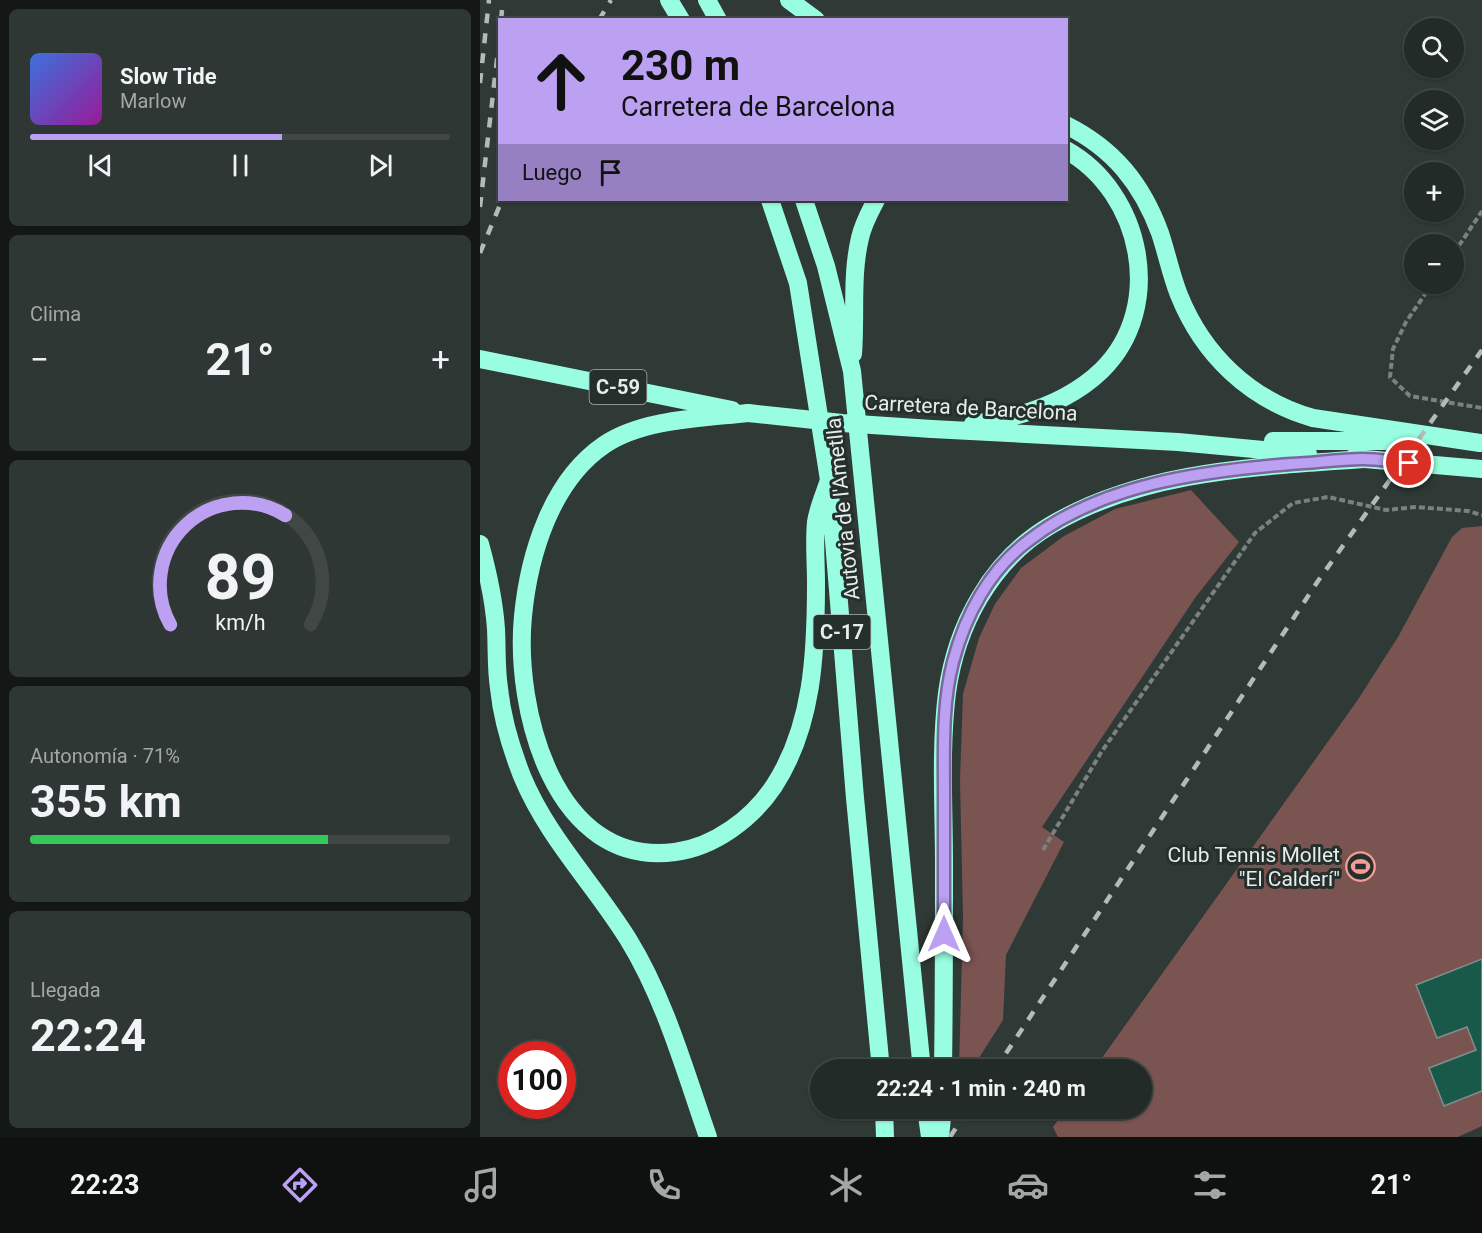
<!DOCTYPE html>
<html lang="es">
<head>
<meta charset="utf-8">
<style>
	body { margin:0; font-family:Roboto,sans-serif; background:#2f3734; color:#f1f3f6; height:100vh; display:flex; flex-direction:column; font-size:22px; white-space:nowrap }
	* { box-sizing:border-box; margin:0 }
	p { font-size:20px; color:#a3a7a8 }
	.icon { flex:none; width:33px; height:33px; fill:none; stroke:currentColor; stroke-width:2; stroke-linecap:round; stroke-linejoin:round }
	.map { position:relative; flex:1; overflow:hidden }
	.side { display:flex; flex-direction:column; gap:9px; padding:9px; background:#131816; width:480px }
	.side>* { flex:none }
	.top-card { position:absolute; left:18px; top:18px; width:570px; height:183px; border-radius:0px; box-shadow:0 2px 4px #0004,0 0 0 2px #404745; background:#bca0f2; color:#111; overflow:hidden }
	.tools { position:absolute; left:924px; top:18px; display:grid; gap:12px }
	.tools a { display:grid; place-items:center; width:60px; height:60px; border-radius:50%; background:#232b28; box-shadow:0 2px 4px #0004,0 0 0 2px #404745; font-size:30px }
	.speed { position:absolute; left:18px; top:1041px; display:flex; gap:12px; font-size:30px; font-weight:700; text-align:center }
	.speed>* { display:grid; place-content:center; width:78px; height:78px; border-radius:50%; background:#232b28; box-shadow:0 2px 4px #0004,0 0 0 2px #404745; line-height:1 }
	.speed .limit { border:9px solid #d22; background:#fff; color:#111 }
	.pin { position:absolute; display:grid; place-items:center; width:51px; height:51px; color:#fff; margin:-26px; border:3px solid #fff; border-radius:50%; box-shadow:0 2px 6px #0007 }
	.me { position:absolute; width:66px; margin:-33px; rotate:0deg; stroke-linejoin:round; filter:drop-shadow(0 0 4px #0008) }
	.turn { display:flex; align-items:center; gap:21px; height:126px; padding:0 24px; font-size:27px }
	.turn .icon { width:78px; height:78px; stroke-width:2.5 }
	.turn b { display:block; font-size:42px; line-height:51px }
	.then { display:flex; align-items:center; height:57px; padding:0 24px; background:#0003; gap:12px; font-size:22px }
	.big { font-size:45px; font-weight:700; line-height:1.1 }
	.side .tile { flex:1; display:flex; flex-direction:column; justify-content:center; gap:9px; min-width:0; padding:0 21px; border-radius:9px; background:#2f3734 }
	.side .dial { align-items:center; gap:0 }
	.dial svg { height:156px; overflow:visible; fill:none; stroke:#404745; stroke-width:7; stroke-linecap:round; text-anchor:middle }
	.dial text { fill:#f1f3f6; stroke:none }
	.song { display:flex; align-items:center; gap:18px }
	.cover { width:72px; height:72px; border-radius:9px; background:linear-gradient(135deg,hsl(220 70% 55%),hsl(300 70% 35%)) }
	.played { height:6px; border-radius:3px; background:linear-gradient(90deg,#bca0f2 60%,#404745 60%) }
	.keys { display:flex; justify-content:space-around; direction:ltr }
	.heat { display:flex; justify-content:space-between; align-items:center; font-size:33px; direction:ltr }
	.charge { height:9px; border-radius:4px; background:linear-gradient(90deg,#34c759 71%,#404745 0) }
	.trip { position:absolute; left:330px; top:1059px; width:342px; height:60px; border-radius:30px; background:#232b28; box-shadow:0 2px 4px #0004,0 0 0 2px #404745; font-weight:700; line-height:60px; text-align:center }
	.menu { display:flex; height:96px; justify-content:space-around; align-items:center; background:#0e1110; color:#a3a7a8 }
	.menu .icon { width:42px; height:42px }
	.menu .current { color:#bca0f2 }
	.menu b { font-size:27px; color:#f1f3f6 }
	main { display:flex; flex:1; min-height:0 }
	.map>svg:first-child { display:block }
	.green { fill:#7a5451 }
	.building { fill:#19594a; stroke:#838e8b; stroke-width:1.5 }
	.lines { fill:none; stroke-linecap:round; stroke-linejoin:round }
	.path { stroke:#79827f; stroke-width:4; stroke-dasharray:6 3; stroke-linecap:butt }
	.highway { stroke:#99fee1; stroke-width:18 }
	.rail { stroke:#b3bab8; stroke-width:4.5; stroke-dasharray:10 10; stroke-linecap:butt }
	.highway-bridge { stroke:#99fee1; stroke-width:18 }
	.route-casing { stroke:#7a689d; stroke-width:15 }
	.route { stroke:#bca0f2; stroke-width:10 }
	.labels { text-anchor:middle; stroke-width:6; stroke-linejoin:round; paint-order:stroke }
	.shield { fill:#252f2c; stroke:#acb4b2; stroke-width:1.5 }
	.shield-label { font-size:20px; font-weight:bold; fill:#e6edeb }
	.street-label { font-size:21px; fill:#e6edeb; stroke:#252f2c }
	.poi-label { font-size:21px; fill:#e6edeb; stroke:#252f2c; text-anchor:end }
</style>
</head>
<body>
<main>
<section class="side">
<div class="tile">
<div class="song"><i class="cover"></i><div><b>Slow Tide</b><p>Marlow</p></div></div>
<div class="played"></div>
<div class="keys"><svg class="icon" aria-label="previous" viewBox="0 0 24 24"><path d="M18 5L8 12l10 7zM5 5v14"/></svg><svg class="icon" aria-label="pause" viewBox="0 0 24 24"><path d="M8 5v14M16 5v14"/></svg><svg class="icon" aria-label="next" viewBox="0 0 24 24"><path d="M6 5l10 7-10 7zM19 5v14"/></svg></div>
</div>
<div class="tile"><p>Clima</p>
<div class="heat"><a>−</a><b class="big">21°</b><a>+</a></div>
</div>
<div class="tile dial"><svg viewBox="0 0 100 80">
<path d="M14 69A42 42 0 1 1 86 69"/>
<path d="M14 69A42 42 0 0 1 73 13" stroke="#bca0f2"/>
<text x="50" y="56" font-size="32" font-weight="700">89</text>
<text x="50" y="72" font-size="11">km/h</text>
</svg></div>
<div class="tile"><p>Autonomía · 71%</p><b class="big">355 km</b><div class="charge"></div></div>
<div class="tile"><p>Llegada</p><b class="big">22:24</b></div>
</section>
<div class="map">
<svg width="1002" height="1137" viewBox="0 0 1002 1137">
	<rect width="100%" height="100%" fill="#2f3936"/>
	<path class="green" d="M 711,490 L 759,542 L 715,598 L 562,827 L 584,842 L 526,955 L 523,1020 L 492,1069 L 479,1069 L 483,917 L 480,780 L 483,694 L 499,638 L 515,604 L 541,568 L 584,536 L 635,509 Z
		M 1002,526 L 1002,1126 L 978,1137 L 578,1137 L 573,1127 L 586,1109 L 662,1108 L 662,1070 L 614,1069 L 877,701 L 918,637 L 972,537 L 982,528 Z"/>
	<path class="building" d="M 1002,959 L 1002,1091 L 964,1106 L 949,1068 L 996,1050 L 987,1027 L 957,1038 L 936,985 Z"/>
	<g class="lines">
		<path class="path" d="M 974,253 L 1002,211
			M 952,284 L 926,322 L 913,349 L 910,377 L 930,396 L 1002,408
			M 563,850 L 622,751 L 775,533 L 813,503 L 848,497 L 906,510 L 936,507 L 988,511 L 1002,515"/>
		<path class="highway" d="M 189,0 L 201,20
			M 227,0 L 238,20
			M 309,0 L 336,20
			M 586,125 C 634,149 662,184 680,233 C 687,254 691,275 699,295 C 723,355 770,400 833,418 L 1000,443
			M 290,200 L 318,283 L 349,480 L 375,798 L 401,1070
			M 324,200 L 346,266 L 372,371 L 442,1070
			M 373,354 C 376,316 371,275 380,238 C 383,224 390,212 396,200
			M 0,359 L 252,410
			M 268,413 C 223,418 162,419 124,445 C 71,481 49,555 43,616 C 34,709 74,868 195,852 C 234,847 272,819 294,786 C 333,726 336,653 336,583 C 336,563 334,542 336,522 C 338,508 345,493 349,480
			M 493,424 C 539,418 588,403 622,370 C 686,307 662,192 586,150
			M 452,429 L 698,442 L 828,454
			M 793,441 L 912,441
			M 873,458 L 1002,469
			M 0,544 C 8,573 14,600 16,629 C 17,649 16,669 19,688 C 22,718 31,748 42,776 C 67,837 114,884 148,939 C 185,999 205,1071 228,1137
			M 463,1070 C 464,1001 464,933 464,865 C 464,808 460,749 467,693 C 476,626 511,560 571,525 C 665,470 777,467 883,459
			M 404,1108 L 405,1137
			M 446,1108 L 450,1137
			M 460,1137 L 463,1108"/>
		<path class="rail" d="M 21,20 L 23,0
			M 119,20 L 131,0
			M 0,83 L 9,0
			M 0,207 L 20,33
			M 0,253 L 22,200
			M 515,1070 L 838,581 L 1002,350
			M 470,1137 L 489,1108"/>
		<path class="highway-bridge" d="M 268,413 L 362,423 L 452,429"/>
	</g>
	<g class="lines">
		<defs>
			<path id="route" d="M 464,934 C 464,887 464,840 464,793 C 464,750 462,704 473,662 C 485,616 509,570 548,541 C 621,484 722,471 811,464 C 835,463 859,459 883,459 C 898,459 914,462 929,463"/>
		</defs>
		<use href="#route" class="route-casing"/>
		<use href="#route" class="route"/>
	</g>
	<defs>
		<symbol id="stadium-ring" viewBox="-11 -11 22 22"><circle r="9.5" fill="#252f2c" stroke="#f59c95" stroke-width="1.5"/><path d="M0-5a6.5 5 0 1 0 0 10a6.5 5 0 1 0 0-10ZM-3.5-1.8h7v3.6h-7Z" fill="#f59c95"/></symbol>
	</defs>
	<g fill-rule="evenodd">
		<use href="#stadium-ring" x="864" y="850" width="33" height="33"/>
	</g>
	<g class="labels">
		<g class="shield">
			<rect x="109.5" y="370" width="57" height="34" rx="4.5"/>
			<rect x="333.5" y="615" width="57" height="34" rx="4.5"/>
		</g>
		<g class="shield-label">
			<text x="138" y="394">C-59</text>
			<text x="362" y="639">C-17</text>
		</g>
		<g class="street-label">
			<text transform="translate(491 408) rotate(3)" y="7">Carretera de Barcelona</text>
			<text transform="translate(363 509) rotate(-96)" y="7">Autovia de l'Ametlla</text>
		</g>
		<g class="poi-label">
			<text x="860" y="862">Club Tennis Mollet<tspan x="860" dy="24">"El Calderí"</tspan></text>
		</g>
	</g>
</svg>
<div class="tools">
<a><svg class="icon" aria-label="search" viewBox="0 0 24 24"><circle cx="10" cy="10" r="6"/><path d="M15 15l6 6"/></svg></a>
<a><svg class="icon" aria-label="layers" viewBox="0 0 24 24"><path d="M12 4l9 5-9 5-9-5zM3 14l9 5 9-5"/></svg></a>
<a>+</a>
<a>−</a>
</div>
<div class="speed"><div class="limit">100</div></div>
<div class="pin" style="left:929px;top:463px;background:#d93025"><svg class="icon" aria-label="arrive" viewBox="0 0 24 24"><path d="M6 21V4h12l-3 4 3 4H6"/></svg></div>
<svg class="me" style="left:464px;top:934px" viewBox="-20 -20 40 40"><path d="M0-17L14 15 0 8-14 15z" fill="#bca0f2" stroke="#fff" stroke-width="4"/></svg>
<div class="trip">22:24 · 1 min · 240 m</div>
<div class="top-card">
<div class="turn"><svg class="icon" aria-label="ahead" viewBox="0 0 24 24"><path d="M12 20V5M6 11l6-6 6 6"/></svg><div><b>230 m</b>Carretera de Barcelona</div></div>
<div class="then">Luego<svg class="icon" aria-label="arrive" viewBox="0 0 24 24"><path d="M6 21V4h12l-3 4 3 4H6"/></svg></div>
</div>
</div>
</main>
<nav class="menu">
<b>22:23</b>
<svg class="icon current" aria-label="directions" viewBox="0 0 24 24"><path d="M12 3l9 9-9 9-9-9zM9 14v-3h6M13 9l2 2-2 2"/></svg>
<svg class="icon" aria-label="music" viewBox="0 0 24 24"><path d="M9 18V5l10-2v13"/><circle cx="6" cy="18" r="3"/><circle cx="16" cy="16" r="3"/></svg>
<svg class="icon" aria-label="phone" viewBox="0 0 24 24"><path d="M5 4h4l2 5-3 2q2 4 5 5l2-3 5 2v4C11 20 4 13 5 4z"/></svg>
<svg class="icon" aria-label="climate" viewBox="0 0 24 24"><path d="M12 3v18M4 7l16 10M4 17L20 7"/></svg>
<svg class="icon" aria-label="car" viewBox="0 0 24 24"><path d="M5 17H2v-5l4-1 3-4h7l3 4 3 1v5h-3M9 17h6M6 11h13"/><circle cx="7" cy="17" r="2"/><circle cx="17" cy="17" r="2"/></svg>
<svg class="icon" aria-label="filters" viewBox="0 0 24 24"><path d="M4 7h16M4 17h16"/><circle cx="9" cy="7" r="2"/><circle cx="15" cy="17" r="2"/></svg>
<b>21°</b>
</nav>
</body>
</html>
